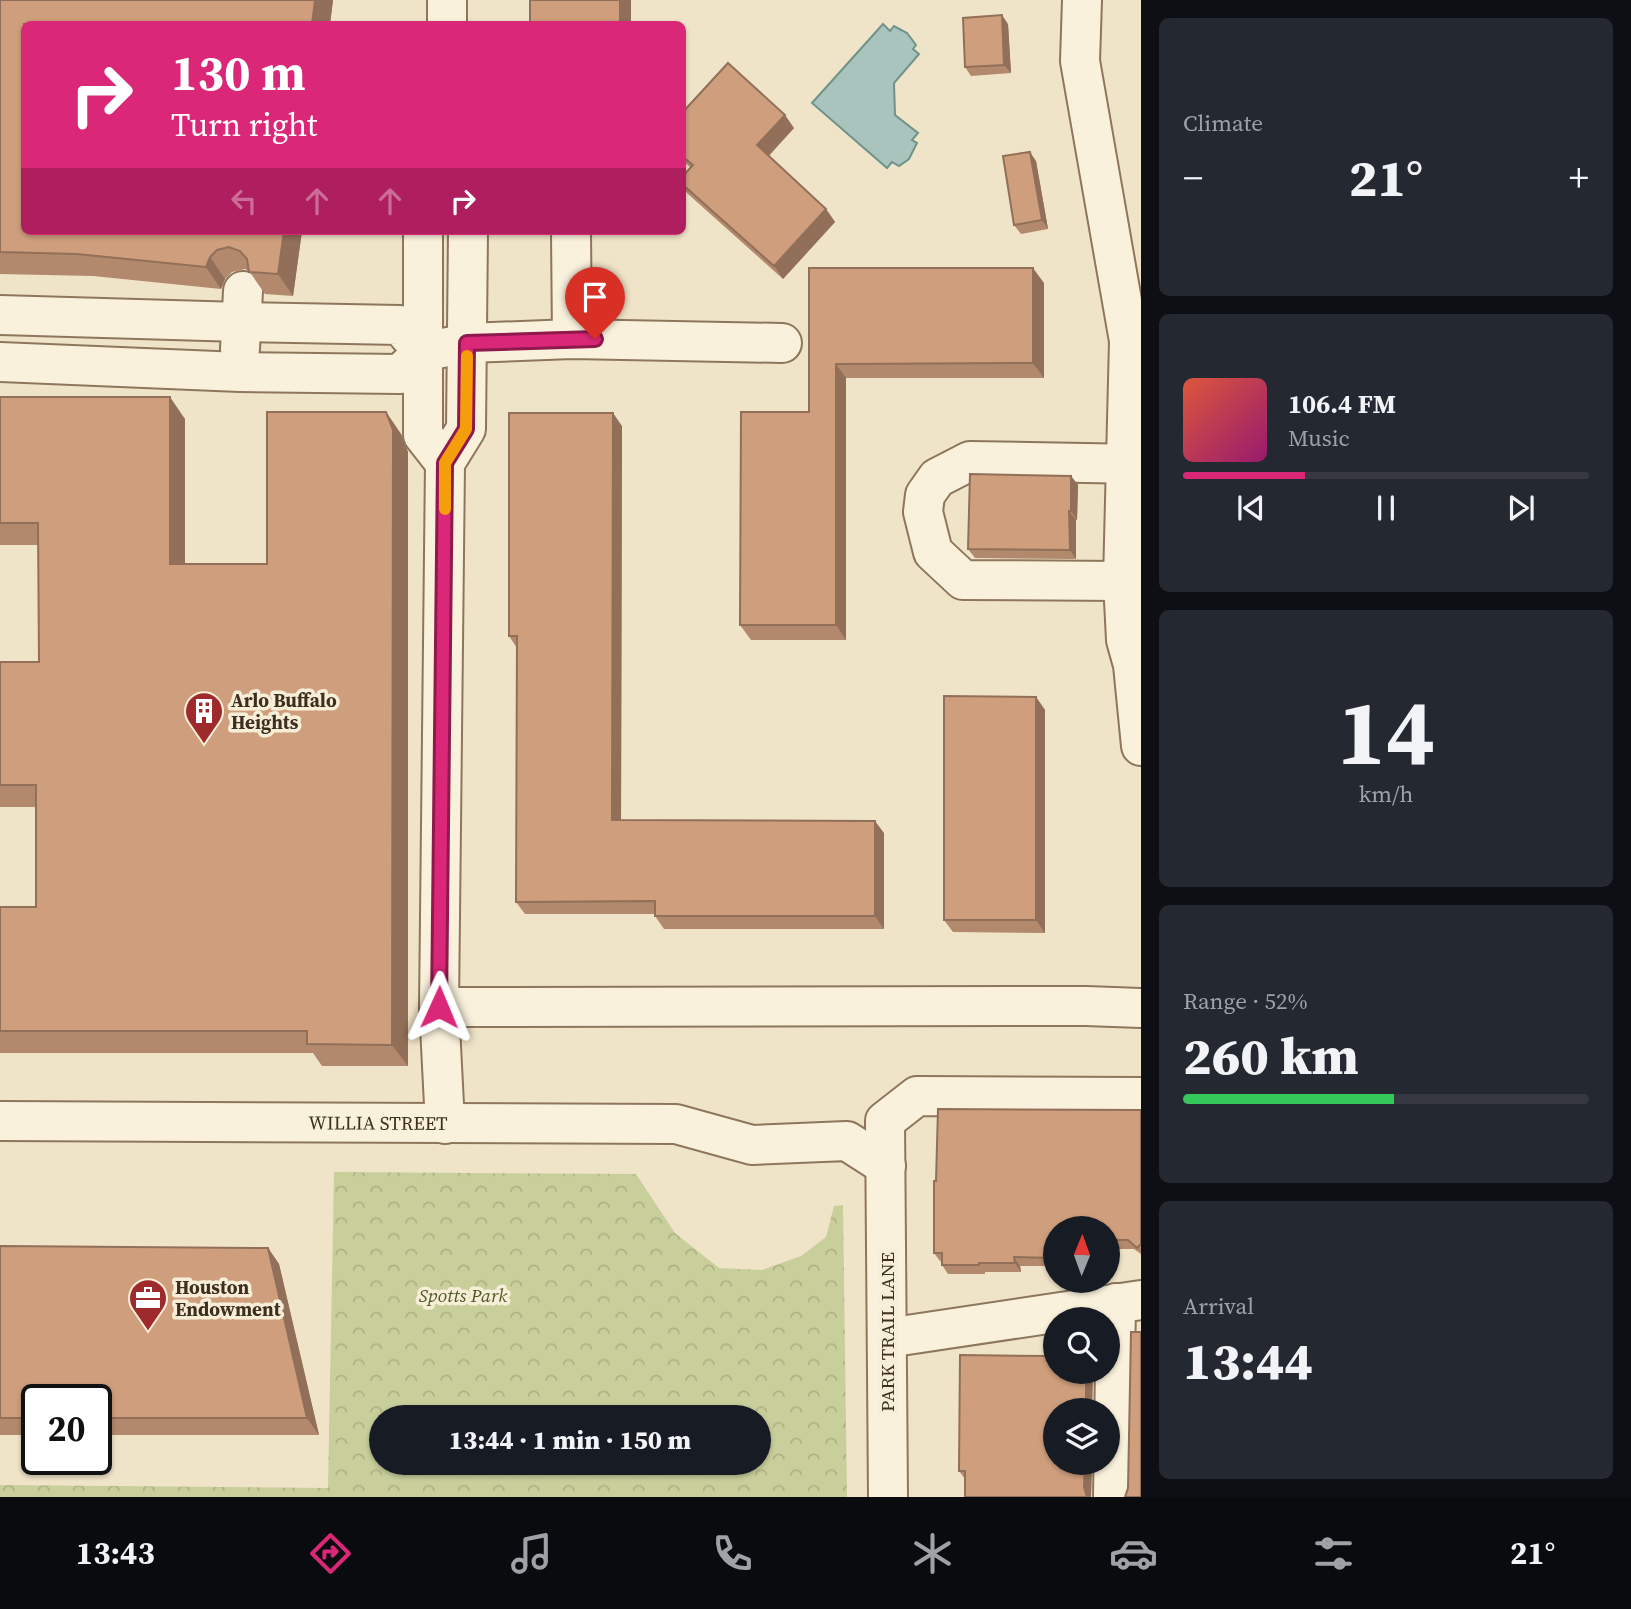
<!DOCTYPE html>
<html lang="en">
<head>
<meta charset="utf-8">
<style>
	body { margin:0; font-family:"Source Serif 4",serif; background:#242831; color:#f1f3f6; height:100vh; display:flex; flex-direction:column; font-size:26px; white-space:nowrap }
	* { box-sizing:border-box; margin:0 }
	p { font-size:23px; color:#9ea1a6 }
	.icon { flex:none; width:38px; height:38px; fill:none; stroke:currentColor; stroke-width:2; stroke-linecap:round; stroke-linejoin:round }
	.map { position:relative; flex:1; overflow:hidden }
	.sheet { display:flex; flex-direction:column; gap:18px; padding:18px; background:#0d0f14; width:490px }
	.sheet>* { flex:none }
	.guide { position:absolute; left:21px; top:21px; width:665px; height:214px; border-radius:10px; box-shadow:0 2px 5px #0004; background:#db2777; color:#fff; overflow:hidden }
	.needle { width:46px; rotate:1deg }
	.tools { position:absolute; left:1043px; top:1216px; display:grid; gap:14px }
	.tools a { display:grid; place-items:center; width:77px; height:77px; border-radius:50%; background:#171b24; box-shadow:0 2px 5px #0004; font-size:35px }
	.speed { position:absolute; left:21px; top:1384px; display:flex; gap:14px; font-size:35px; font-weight:700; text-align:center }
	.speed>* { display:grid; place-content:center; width:91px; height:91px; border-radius:50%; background:#171b24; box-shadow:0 2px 5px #0004; line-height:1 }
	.speed .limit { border:4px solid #111; border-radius:10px; background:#fff; color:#111 }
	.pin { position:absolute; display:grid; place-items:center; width:60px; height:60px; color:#fff; margin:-72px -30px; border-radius:50% 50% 50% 0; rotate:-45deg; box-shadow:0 0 7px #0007 }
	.pin .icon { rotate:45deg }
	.me { position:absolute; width:77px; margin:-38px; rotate:1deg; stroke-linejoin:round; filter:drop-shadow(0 0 5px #0008) }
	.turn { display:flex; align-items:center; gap:24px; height:147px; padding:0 35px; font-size:32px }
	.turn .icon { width:91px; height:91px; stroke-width:2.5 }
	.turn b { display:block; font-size:49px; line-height:60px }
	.lanes { display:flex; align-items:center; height:66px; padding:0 35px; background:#0003; justify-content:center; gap:35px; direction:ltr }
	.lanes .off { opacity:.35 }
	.big { font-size:52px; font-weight:800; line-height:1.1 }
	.sheet .card { flex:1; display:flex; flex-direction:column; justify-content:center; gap:10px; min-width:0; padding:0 24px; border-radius:10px; background:#242831 }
	.sheet .dial { align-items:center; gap:0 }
	.dial b { font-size:91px; line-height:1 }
	.song { display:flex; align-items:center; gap:21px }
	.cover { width:84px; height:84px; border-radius:10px; background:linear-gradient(135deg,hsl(10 70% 55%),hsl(320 70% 35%)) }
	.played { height:7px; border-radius:4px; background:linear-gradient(90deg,#db2777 30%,#363941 30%) }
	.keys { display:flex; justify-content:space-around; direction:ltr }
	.heat { display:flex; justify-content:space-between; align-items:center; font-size:38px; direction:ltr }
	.charge { height:10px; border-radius:5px; background:linear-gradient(90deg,#34c759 52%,#363941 0) }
	.trip { position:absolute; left:369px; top:1405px; width:402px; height:70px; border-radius:35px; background:#171b24; box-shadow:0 2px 5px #0004; font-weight:800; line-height:70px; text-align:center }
	.dock { display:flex; height:112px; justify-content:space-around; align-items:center; background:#090b0e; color:#9ea1a6 }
	.dock .icon { width:49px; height:49px }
	.dock .on { color:#db2777 }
	.dock b { font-size:32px; color:#f1f3f6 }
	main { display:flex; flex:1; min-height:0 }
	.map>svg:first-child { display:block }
	.park { fill:url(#park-crowns); fill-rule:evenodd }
	.water { fill:#a9c4bc; stroke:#6f938a; stroke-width:2 }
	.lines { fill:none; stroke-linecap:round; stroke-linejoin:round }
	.minor-casing { stroke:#8d765c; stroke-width:42 }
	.minor { stroke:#faf1dc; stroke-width:38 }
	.wall { fill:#b2896c }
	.shaded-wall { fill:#916f58 }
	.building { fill:#cf9f7d; stroke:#916f58; stroke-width:2 }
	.route-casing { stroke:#8e194d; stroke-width:18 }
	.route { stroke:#db2777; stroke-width:12 }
	.slow { stroke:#f59e0b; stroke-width:12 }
	.labels { text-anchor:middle; stroke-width:7; stroke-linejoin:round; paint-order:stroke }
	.poi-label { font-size:19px; font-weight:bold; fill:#3d2e20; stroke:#f7eed8; text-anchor:start }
	.street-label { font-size:19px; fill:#3d2e20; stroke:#f7eed8 }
	.park-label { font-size:19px; font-style:italic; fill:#4d5a26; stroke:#f7eed8 }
</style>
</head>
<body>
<main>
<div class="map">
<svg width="1141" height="1497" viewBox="0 0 1141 1497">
	<defs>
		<pattern id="park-crowns" width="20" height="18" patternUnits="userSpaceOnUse" patternTransform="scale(1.75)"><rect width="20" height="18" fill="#c9cf9b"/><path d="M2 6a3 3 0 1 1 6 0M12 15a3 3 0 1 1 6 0" fill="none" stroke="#aeb285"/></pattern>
	</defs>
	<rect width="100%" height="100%" fill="#f0e4c8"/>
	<path class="park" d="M 334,1172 L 636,1174 L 675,1233 L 719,1268 L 762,1270 L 801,1256 L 826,1237 L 834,1206 L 843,1205 L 847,1497 L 0,1497 L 0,1485 L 328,1488 ZM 382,1418 L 760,1418 L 760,1463 L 382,1463 Z"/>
	<path class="water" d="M 883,24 L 890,31 L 894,26 L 907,33 L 916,45 L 913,49 L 919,54 L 894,83 L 895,115 L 918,133 L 912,140 L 917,143 L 909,159 L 899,166 L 892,162 L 887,168 L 812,103 Z"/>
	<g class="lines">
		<defs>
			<g id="minor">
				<path d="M 1082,0 L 1080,61 L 1129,341 L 1123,581 L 1126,640 L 1133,665 L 1141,746"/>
				<path d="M 447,24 L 447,0"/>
				<path d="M 423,231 L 423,435 L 445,463"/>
				<path d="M 571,231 L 572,339"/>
				<path d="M 0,315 L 241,322 L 400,325 L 423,352"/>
				<path d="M 240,349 L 243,291"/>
				<path d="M 0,362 L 240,372 L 400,374 L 423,352 L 467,343 L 572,339 L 782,343"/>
				<path d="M 1123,581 L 963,580 L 933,552 L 923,512 L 925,495 L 937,478 L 970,461 L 1141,464"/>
				<path d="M 439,1007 L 1086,1006 L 1141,1008"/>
				<path id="s1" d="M 0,1121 L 676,1124 L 752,1145 L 847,1141 L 886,1166"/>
				<path d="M 445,1124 L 439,1007 L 445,463 L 466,429 L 468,231"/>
				<path d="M 887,1338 L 1141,1300"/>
				<path d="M 888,1497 L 885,1121 L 917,1096 L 1141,1097"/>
				<path d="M 1113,1497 L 1116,1303"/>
			</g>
		</defs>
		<use href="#minor" class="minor-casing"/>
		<use href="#minor" class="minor"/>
	</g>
	<path class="wall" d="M 0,0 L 333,0 L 330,24 L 24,231 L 302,231 L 293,296 L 265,294 L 249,271 L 245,269 L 232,272 L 225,279 L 221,289 L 93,276 L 0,274 Z
		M 1008,24 L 1011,73 L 971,76 L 965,67 Z
		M 682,113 L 794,128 L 769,156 L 826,209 L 835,222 L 783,279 L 688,194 L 682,187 L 682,177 L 691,168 L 682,160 Z
		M 1036,161 L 1048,229 L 1021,234 L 1014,225 Z
		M 809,268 L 1044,283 L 1044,378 L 846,378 L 846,640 L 751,640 L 740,625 L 809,412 Z
		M 0,397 L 185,419 L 185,564 L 267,564 L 386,412 L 401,434 L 408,452 L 408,1066 L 322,1066 L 313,1053 L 0,1053 L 0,907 L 36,907 L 36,807 L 0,807 L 0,662 L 39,662 L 38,545 L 0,545 Z
		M 622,426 L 621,820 L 884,833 L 884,929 L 664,929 L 655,916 L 655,914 L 525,914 L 516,902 L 517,648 L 509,636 Z
		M 1071,476 L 1078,485 L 1077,520 L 1076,520 L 1076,559 L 975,558 L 968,549 Z
		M 1036,697 L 1045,710 L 1045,933 L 953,932 L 944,920 Z
		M 1141,1110 L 1141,1254 L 1134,1249 L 1108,1249 L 1108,1228 L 1055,1228 L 1055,1266 L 1020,1266 L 1021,1272 L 985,1272 L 985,1274 L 948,1274 L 942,1265 L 942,1261 L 940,1261 L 934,1253 L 936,1181 Z
		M 0,1246 L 268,1248 L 279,1264 L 319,1435 L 96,1435 L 96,1400 L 37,1400 L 37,1435 L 0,1435 Z
		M 1055,1372 L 1093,1372 L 1092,1410 L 1055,1410 L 1055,1463 L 1092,1463 L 1091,1497 L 965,1497 L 965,1479 L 959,1471 Z"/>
	<path class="shaded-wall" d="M 315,0 L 333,0 L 330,24 L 312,24 Z
		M 620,0 L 631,0 L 631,24 L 620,24 Z
		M 1002,15 L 1008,24 L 1011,73 L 1004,65 Z
		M 785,115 L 794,128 L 766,158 L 757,145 Z
		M 1030,152 L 1036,161 L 1048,229 L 1042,220 Z
		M 826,209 L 835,222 L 783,279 L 774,266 Z
		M 284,231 L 302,231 L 293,296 L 278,274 Z
		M 210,257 L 225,279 L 221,289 L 206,267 Z
		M 1033,268 L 1044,283 L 1044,378 L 1033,363 Z
		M 836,364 L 846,378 L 846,640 L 836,625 Z
		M 170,397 L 185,419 L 185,586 L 170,564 Z
		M 386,412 L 401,434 L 408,452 L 408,1066 L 392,1045 Z
		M 613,413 L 622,426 L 621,833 L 612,820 Z
		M 1071,476 L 1078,485 L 1077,520 L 1071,511 Z
		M 1069,511 L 1076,520 L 1076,559 L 1070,550 Z
		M 1036,697 L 1045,710 L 1045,933 L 1036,920 Z
		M 875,821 L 884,833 L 884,929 L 875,916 Z
		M 268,1248 L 279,1264 L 319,1435 L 307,1418 Z
		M 1014,1257 L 1020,1266 L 1021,1272 L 1015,1263 Z
		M 1086,1372 L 1093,1372 L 1092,1410 L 1086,1410 Z
		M 1085,1463 L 1092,1463 L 1091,1497 L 1087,1497 L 1084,1487 Z"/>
	<path class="building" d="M 0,0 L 315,0 L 312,24 L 24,24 L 24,231 L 284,231 L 278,274 L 249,272 L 247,259 L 240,251 L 229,247 L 217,250 L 210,257 L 206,267 L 77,254 L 0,252 Z
		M 530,0 L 620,0 L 620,24 L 530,24 Z
		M 1002,15 L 1004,65 L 965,67 L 963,18 Z
		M 728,63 L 785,115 L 757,145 L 826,209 L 774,266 L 682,184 L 682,177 L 693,165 L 682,156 L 682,113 Z
		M 1030,152 L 1042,220 L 1014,225 L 1003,156 Z
		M 809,268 L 1033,268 L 1033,363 L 836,364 L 836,625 L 740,625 L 741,412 L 809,412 Z
		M 0,397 L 170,397 L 170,564 L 267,564 L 267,412 L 386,412 L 393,430 L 392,1045 L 307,1044 L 307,1031 L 0,1031 L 0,907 L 36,907 L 36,785 L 0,785 L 0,662 L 39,662 L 38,523 L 0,523 Z
		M 509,413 L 613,413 L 612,820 L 875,821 L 875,916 L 655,916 L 655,901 L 516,902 L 517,636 L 509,636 Z
		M 970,474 L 1071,476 L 1071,511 L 1069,511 L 1070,550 L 968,549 Z
		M 944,696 L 1036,697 L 1036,920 L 944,920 Z
		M 938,1109 L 1141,1110 L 1141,1244 L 1137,1248 L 1128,1240 L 1108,1240 L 1108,1228 L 1055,1228 L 1055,1252 L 1053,1252 L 1053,1258 L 1014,1257 L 1015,1263 L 979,1263 L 979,1265 L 942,1265 L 942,1253 L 934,1253 L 934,1181 L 936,1181 Z
		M 0,1246 L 268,1248 L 307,1418 L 96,1418 L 96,1400 L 37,1400 L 37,1418 L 0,1418 Z
		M 1131,1332 L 1141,1332 L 1141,1497 L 1125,1497 L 1128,1488 Z
		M 1049,1343 L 1055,1343 L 1055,1372 L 1086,1372 L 1086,1410 L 1055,1410 L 1055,1463 L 1085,1463 L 1084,1487 L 1087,1497 L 965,1497 L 965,1471 L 959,1471 L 960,1355 L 1049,1356 Z"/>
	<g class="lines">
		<defs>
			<path id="route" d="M 439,1007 L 445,463 L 466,429 L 467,343 L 595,339"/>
		</defs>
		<use href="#route" class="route-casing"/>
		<use href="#route" class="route"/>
		<path class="slow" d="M 445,509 L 445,463 L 466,429 L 467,356"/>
	</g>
	<defs>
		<symbol id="building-pin" viewBox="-11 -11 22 30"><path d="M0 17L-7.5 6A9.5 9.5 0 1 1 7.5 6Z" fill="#9e2a2b" stroke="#f7eed8"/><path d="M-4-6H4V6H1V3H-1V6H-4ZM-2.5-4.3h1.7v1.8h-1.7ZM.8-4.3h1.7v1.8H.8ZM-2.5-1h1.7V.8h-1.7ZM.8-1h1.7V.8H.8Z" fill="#fff"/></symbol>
		<symbol id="office-pin" viewBox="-11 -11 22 30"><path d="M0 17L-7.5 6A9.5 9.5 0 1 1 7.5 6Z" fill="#9e2a2b" stroke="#f7eed8"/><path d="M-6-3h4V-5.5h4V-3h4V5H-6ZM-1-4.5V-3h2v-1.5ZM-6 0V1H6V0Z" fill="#fff"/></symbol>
	</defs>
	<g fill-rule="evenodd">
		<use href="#building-pin" x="182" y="689" width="44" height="60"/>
		<use href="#office-pin" x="126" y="1276" width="44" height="60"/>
	</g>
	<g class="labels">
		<g class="poi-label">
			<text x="231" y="707">Arlo Buffalo<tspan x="231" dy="22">Heights</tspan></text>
			<text x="175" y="1294">Houston<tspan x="175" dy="22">Endowment</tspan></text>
		</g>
		<g class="street-label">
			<text dy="7" stroke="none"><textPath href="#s1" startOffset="378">WILLIA STREET</textPath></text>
			<text transform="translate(887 1332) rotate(-90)" y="7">PARK TRAIL LANE</text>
		</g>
		<g class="park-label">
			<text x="463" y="1302">Spotts Park</text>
		</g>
	</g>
</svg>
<div class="tools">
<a><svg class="needle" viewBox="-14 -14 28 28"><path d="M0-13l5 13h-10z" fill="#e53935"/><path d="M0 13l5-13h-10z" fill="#9ea1a6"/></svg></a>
<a><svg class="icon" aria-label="search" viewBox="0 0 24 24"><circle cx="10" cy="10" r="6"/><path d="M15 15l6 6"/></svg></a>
<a><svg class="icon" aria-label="layers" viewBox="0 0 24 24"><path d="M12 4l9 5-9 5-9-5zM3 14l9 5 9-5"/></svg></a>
</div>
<div class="speed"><div class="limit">20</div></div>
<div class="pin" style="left:595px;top:339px;background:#d93025"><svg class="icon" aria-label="arrive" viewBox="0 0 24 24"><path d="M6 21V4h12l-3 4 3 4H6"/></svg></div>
<svg class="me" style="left:439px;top:1007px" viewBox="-20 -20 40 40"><path d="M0-17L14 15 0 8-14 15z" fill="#db2777" stroke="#fff" stroke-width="4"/></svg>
<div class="trip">13:44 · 1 min · 150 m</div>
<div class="guide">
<div class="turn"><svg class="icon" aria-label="right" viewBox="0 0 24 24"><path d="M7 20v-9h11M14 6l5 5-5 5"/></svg><div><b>130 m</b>Turn right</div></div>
<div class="lanes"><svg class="icon off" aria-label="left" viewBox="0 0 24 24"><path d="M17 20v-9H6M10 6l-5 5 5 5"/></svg><svg class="icon off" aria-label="ahead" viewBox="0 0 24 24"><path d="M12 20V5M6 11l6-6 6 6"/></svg><svg class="icon off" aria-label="ahead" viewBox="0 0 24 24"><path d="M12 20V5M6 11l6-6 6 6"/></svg><svg class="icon" aria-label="right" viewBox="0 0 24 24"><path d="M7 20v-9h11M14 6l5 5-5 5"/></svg></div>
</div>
</div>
<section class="sheet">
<div class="card"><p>Climate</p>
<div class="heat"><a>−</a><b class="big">21°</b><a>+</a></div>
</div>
<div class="card">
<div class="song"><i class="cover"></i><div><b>106.4 FM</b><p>Music</p></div></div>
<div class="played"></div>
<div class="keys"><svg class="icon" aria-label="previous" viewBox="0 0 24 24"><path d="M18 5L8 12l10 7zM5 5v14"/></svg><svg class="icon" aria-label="pause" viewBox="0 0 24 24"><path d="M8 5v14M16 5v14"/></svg><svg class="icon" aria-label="next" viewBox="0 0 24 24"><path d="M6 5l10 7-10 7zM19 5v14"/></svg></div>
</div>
<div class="card dial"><b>14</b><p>km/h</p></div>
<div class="card"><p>Range · 52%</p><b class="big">260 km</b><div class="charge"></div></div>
<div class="card"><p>Arrival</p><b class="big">13:44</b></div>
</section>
</main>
<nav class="dock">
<b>13:43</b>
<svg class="icon on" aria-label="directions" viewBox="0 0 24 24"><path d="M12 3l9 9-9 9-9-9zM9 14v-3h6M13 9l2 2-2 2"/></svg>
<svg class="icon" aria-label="music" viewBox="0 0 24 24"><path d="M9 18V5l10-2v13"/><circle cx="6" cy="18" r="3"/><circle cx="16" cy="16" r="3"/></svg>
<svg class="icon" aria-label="phone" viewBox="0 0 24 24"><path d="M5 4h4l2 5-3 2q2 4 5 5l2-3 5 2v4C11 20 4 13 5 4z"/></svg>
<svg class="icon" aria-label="climate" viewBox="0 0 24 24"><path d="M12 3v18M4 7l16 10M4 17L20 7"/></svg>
<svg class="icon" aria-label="car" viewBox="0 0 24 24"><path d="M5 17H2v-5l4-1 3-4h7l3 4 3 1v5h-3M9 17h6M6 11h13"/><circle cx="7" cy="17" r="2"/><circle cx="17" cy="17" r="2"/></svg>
<svg class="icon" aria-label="filters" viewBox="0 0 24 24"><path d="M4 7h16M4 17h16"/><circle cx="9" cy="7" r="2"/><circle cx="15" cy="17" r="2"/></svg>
<b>21°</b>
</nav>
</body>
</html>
